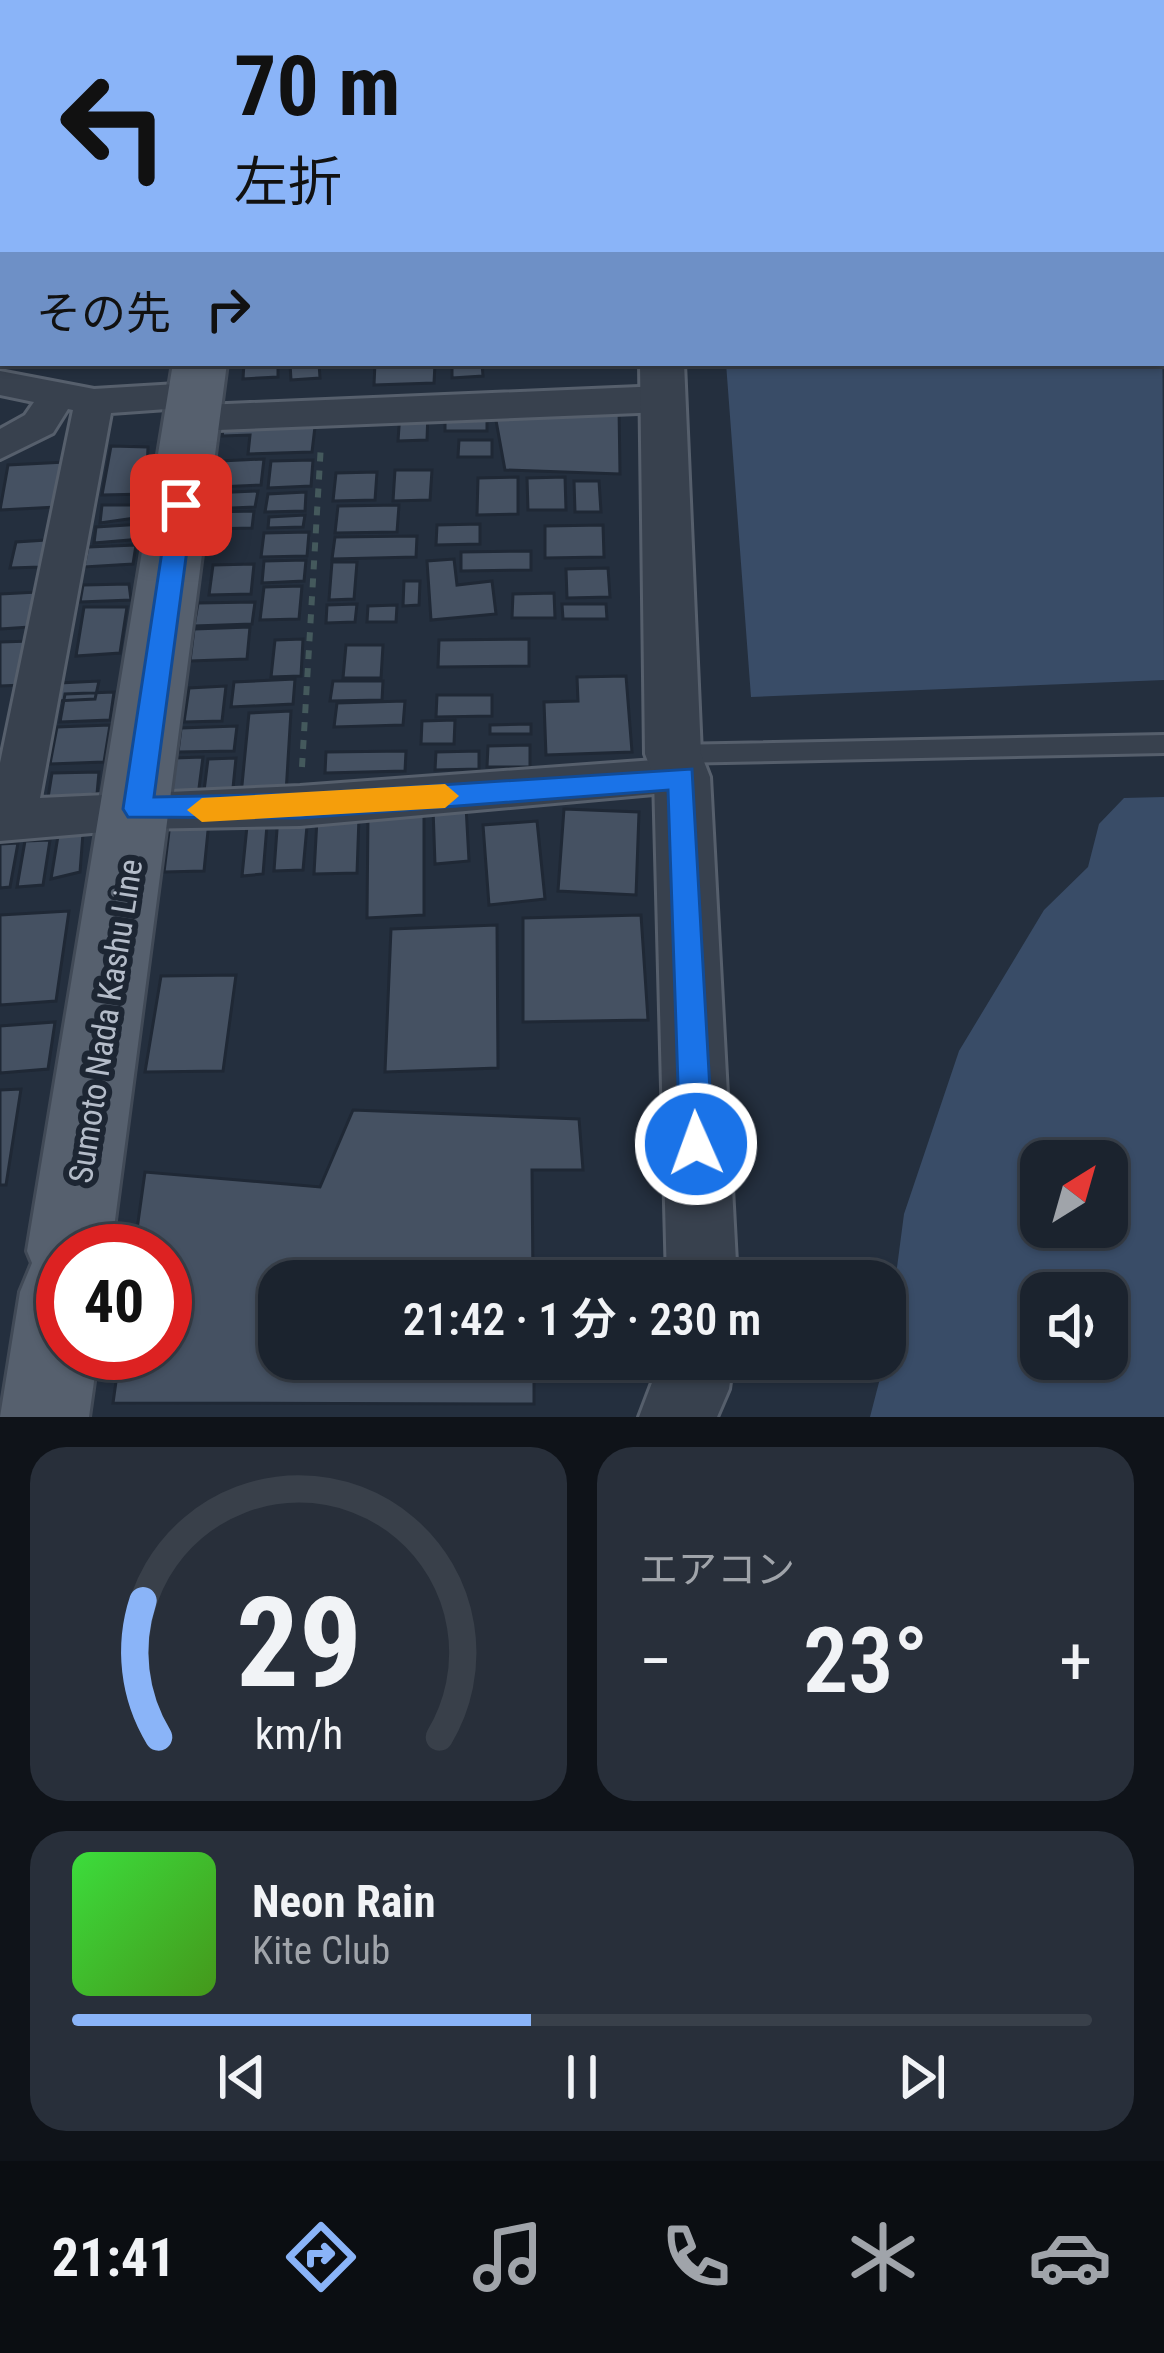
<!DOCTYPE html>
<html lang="ja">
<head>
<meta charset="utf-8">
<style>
	body { margin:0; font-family:"Roboto Condensed","Noto Sans JP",sans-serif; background:#282f3a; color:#f1f3f6; height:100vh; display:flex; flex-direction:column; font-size:45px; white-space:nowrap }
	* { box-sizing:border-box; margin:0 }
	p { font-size:39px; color:#a0a4aa }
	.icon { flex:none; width:66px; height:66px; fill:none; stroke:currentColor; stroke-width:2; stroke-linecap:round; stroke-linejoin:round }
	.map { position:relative; height:1417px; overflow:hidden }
	.sheet { display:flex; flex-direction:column; gap:30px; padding:30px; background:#0f1319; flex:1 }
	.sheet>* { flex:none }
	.banner { position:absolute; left:0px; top:0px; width:1164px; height:366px; box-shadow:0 3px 9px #0004,0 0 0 3px #39404a; background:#8ab4f8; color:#111; overflow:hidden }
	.needle { width:78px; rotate:37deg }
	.buttons { position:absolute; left:1020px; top:1140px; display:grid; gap:24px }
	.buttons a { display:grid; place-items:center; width:108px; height:108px; border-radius:24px; background:#1b232e; box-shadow:0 3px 9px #0004,0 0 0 3px #39404a; font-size:60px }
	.speed { position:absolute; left:36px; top:1224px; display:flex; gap:24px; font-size:60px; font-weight:700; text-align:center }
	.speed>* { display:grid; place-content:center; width:156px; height:156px; border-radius:50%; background:#1b232e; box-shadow:0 3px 9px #0004,0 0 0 3px #39404a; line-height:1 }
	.speed .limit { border:18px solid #d22; background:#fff; color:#111 }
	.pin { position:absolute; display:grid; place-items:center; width:102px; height:102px; color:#fff; margin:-51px; border-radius:24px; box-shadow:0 6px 18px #0006 }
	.me { position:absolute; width:132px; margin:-66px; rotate:358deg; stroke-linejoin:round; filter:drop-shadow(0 0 9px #0008) }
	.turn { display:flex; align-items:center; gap:42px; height:252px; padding:0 36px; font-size:54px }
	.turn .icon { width:156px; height:156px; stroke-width:2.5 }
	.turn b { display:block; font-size:84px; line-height:102px }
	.then { display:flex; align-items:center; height:114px; padding:0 36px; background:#0003; gap:24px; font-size:45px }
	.big { font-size:90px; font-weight:600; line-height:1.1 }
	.sheet .card { flex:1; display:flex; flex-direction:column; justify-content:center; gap:18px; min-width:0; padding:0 42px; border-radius:36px; background:#282f3a }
	.sheet .dial { align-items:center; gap:0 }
	.dial svg { height:312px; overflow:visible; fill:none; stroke:#39404a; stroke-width:7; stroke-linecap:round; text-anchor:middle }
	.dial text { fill:#f1f3f6; stroke:none }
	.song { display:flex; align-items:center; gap:36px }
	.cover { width:144px; height:144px; border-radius:18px; background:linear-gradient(135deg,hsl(120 70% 55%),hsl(100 70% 35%)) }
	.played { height:12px; border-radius:6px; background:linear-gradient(90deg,#8ab4f8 45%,#39404a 45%) }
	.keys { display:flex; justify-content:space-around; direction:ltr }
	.heat { display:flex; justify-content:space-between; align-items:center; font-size:66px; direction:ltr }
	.sheet .tiles { flex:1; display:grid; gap:30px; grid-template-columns:1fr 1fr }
	.card:last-child { grid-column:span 2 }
	.trip { position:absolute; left:258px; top:1260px; width:648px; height:120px; border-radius:36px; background:#1b232e; box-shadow:0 3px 9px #0004,0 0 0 3px #39404a; font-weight:600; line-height:120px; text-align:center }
	.tabs { display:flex; height:192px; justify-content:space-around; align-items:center; background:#0b0e12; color:#a0a4aa }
	.tabs .icon { width:84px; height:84px }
	.tabs .selected { color:#8ab4f8 }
	.tabs b { font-size:54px; color:#f1f3f6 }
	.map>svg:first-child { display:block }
	.water { fill:#394c67; fill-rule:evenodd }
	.building { fill:#455162; stroke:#1f2835; stroke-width:3 }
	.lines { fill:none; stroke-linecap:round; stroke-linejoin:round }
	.service-casing { stroke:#565f6c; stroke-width:6 }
	.minor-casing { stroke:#565f6c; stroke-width:6 }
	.tertiary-casing { stroke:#565f6c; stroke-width:6 }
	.primary-casing { stroke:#414a57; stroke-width:6 }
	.path { stroke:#44595c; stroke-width:6; stroke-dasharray:9 9; stroke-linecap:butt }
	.service { fill:#38414e; fill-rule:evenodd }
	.minor { fill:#38414e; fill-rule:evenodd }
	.tertiary { fill:#38414e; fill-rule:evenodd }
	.primary { fill:#56606e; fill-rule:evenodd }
	.route { fill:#1a73e8; stroke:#114b97; stroke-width:3 }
	.slow { fill:#f59e0b }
	.labels { text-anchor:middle; stroke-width:12; stroke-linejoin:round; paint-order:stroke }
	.street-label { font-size:33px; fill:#b4bcc9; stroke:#1d2633 }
</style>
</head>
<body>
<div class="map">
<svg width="1164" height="1417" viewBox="0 0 1164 1417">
	<rect width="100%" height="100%" fill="#242f3e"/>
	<path class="water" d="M 1161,55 L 1164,680 L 751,697 L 726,363 L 1161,363 Z
		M 1164,797 L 1164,1417 L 870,1417 L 885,1359 L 904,1214 L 959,1051 L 1044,910 L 1088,867 L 1099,824 L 1124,798 ZM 1041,1161 L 1107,1161 L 1107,1227 L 1041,1227 ZM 1041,1293 L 1107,1293 L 1107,1359 L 1041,1359 Z"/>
	<path class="building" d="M 1164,0 L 1161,26 L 1161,3 L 834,3 Z
		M 244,363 L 278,363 L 278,377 L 243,379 Z
		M 290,363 L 319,363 L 320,378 L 291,380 Z
		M 375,363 L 435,363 L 434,383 L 374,385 Z
		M 452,363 L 482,363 L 483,376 L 452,378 Z
		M 619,407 L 620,474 L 505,470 L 495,415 Z
		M 428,412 L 427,440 L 398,441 L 400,413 Z
		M 487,413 L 487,431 L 445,431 L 445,414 Z
		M 316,418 L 312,452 L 248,454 L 250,435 L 222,436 L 225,420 Z
		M 459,440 L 492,440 L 492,457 L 458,457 Z
		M 111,446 L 148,447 L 146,494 L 102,495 Z
		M 264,459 L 261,485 L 217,487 L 220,461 Z
		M 313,460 L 311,486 L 268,488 L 271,461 Z
		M 66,462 L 57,507 L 0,510 L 8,465 Z
		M 395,470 L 432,470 L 430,500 L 393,501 Z
		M 377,472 L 375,500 L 333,501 L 336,473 Z
		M 518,477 L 518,514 L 477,515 L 478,478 Z
		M 565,477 L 566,510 L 528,510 L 527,478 Z
		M 574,481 L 599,481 L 601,512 L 575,512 Z
		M 258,491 L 255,507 L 208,509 L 210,493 Z
		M 306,492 L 305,511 L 265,512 L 268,494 Z
		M 102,505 L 143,505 L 142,517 L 100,523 Z
		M 399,505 L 397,532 L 335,533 L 338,506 Z
		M 254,511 L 252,528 L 208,529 L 211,512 Z
		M 305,515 L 303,527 L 268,528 L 269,517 Z
		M 143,524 L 141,539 L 94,543 L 96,527 Z
		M 480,524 L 480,544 L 436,545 L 437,525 Z
		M 603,525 L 604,557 L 545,558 L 545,526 Z
		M 309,532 L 307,556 L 261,557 L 264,533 Z
		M 417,536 L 416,557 L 332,559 L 335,537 Z
		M 47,540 L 41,567 L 10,568 L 16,542 Z
		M 136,545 L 133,564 L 84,567 L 88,547 Z
		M 531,551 L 531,570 L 461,571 L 461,552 Z
		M 454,559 L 457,585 L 492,581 L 496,614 L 431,620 L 427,561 Z
		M 306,560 L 304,581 L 262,583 L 264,561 Z
		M 332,562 L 357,562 L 354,599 L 329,600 Z
		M 254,564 L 251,594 L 209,595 L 213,565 Z
		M 608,568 L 610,597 L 567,598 L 566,569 Z
		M 404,581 L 420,581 L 419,605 L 403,606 Z
		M 129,584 L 131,600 L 80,602 L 83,585 Z
		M 302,586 L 299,619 L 260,620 L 264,587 Z
		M 38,592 L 30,627 L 0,629 L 0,594 Z
		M 554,593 L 555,618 L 512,618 L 513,594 Z
		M 255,602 L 252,624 L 194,626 L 198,603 Z
		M 357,604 L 355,622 L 326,623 L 327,605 Z
		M 562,604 L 606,604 L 607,619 L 563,619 Z
		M 397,605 L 396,622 L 367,622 L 368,606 Z
		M 84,607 L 127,607 L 120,653 L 76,656 Z
		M 250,627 L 247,659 L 190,661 L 194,629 Z
		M 303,639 L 301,676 L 271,677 L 275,640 Z
		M 529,639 L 529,666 L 438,667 L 439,640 Z
		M 32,641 L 23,685 L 0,686 L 0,642 Z
		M 346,645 L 383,645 L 381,678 L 343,678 Z
		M 626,676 L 632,752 L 546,755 L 544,702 L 578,701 L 577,677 Z
		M 295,679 L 293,704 L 231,707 L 234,682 Z
		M 99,681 L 95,699 L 56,701 L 59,683 Z
		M 333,681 L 383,681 L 382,700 L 330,701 Z
		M 226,686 L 222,721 L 184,722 L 189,688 Z
		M 114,692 L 110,720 L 60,722 L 65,694 Z
		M 437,695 L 492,695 L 492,716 L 436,717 Z
		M 405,701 L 403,725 L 334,727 L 337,703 Z
		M 291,711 L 286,793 L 241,795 L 249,713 Z
		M 455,720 L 454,744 L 421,744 L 422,721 Z
		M 531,724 L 531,734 L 490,734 L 490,725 Z
		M 110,725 L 104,762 L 50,764 L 57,727 Z
		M 237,726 L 234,751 L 178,752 L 181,728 Z
		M 530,745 L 530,767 L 487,767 L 488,746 Z
		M 406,751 L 405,771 L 325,773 L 326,752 Z
		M 479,751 L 479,769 L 435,770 L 436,752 Z
		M 203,757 L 198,796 L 168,797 L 174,758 Z
		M 236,758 L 232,798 L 203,799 L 208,759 Z
		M 99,772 L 97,794 L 48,798 L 52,773 Z
		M 466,806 L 469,861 L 435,864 L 433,808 Z
		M 564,809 L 639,812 L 636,895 L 558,891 Z
		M 424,811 L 424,915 L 367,918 L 368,815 Z
		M 308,815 L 303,870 L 274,871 L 278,816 Z
		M 359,817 L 357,873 L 314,874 L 317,819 Z
		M 209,821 L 204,871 L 164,872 L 170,823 Z
		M 537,821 L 545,899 L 489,905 L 483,825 Z
		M 267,825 L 263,874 L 242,876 L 247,826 Z
		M 83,833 L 80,872 L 51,879 L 58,836 Z
		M 50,840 L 43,885 L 17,887 L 25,841 Z
		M 18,843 L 10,887 L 0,888 L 0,844 Z
		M 69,911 L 56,1001 L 0,1005 L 0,915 Z
		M 641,915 L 648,1020 L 523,1022 L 523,918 Z
		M 497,925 L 498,1068 L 385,1072 L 391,929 Z
		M 236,975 L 223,1071 L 145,1072 L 161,976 Z
		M 55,1022 L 48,1069 L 0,1073 L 0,1026 Z
		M 21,1089 L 6,1185 L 0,1185 L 0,1090 Z
		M 353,1110 L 579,1119 L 583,1170 L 532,1170 L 533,1281 L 279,1281 L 279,1359 L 534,1359 L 534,1404 L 113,1403 L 120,1353 L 165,1353 L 165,1251 L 134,1251 L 145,1172 L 320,1187 Z"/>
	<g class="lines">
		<defs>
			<path id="service" d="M 1164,735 L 1164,753 L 673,763 L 665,760 L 662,754 L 665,748 L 673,745 Z"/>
			<path id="minor" d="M 0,84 L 3,84 L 3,102 L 0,102 Z
				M 3,131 L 3,157 L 0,158 L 0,132 Z
				M 0,371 L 94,389 L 194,383 L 207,386 L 213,395 L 204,405 L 663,386 L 676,390 L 682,399 L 676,408 L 663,412 L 193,431 L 179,427 L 174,418 L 181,408 L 111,413 L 40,798 L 300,786 L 682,758 L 698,764 L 705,777 L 698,790 L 300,826 L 138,829 L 0,841 L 0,763 L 73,410 L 68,409 L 53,433 L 0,459 L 0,429 L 25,415 L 34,402 L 0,395 Z"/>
			<path id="tertiary" d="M 627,0 L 661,0 L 661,3 L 627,3 Z
				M 640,363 L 684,363 L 701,754 L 710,777 L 737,1281 L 667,1281 L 654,777 L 645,754 Z
				M 661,1359 L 733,1359 L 729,1389 L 717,1417 L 639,1417 Z"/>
			<path id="primary" d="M 0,0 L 75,0 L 77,3 L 3,3 L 0,14 Z
				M 127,0 L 270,0 L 272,3 L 125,3 Z
				M 173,363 L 227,363 L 111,1251 L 63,1251 L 63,1353 L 98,1353 L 89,1417 L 0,1417 L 20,1292 L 32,1263 L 27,1251 Z"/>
		</defs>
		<use href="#service" class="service-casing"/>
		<use href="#minor" class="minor-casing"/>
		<use href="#tertiary" class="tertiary-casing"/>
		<use href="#primary" class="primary-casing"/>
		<path class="path" d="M 302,767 L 321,444"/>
		<use href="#service" class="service"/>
		<use href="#minor" class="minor"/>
		<use href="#tertiary" class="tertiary"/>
		<use href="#primary" class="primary"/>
	</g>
	<path class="route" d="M 181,496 L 193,505 L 154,797 L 300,794 L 692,769 L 713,1144 L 708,1155 L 696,1160 L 684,1155 L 680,1144 L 668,790 L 300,818 L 128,817 L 123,809 L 169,505 Z"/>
	<path class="slow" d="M 445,784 L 459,796 L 445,808 L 202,822 L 187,810 L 202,798 Z"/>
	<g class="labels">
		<g class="street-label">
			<text transform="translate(105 1021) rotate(-81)" y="12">Sumoto Nada Kashu Line</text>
		</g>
	</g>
</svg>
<div class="buttons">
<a><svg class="needle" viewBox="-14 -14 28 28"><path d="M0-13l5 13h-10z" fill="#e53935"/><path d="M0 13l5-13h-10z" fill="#a0a4aa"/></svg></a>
<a><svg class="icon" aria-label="sound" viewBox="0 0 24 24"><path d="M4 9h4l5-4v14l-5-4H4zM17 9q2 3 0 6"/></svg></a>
</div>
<div class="speed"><div class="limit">40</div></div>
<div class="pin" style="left:181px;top:505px;background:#d93025"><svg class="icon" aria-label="arrive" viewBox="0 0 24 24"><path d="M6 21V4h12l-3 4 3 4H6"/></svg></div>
<svg class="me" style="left:696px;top:1144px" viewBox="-20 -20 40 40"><circle r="17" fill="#1a73e8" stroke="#fff" stroke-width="3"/><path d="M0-11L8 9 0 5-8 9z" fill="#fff"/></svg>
<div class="trip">21:42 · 1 分 · 230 m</div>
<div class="banner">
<div class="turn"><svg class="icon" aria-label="left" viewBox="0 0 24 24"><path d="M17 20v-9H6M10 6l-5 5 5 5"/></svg><div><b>70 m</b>左折</div></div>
<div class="then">その先<svg class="icon" aria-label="right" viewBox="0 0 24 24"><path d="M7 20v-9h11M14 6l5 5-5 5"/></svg></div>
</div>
</div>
<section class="sheet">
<div class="tiles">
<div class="card dial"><svg viewBox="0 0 100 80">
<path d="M14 69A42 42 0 1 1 86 69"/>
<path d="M14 69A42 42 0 0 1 10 34" stroke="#8ab4f8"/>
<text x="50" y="56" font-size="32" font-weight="700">29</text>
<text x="50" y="72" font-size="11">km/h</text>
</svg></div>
<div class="card"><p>エアコン</p>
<div class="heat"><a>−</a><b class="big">23°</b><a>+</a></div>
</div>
<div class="card">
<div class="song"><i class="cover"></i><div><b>Neon Rain</b><p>Kite Club</p></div></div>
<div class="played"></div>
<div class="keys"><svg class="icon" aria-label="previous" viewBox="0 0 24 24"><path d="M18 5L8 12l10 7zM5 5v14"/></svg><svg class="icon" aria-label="pause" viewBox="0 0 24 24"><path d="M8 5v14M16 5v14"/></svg><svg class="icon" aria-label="next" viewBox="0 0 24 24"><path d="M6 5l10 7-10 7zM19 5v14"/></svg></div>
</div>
</div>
</section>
<nav class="tabs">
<b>21:41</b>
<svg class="icon selected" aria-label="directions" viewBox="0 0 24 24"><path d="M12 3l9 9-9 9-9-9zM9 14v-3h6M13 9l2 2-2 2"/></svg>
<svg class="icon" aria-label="music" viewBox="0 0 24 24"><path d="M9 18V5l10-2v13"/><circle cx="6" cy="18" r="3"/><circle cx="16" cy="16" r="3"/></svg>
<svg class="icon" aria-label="phone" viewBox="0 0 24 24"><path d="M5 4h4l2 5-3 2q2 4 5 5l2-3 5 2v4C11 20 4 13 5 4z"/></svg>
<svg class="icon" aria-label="climate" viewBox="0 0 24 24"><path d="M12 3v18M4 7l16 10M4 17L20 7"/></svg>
<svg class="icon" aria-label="car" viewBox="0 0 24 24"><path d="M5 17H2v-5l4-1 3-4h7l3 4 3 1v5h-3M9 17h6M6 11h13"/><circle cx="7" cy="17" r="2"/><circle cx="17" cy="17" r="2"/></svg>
</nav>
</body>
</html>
